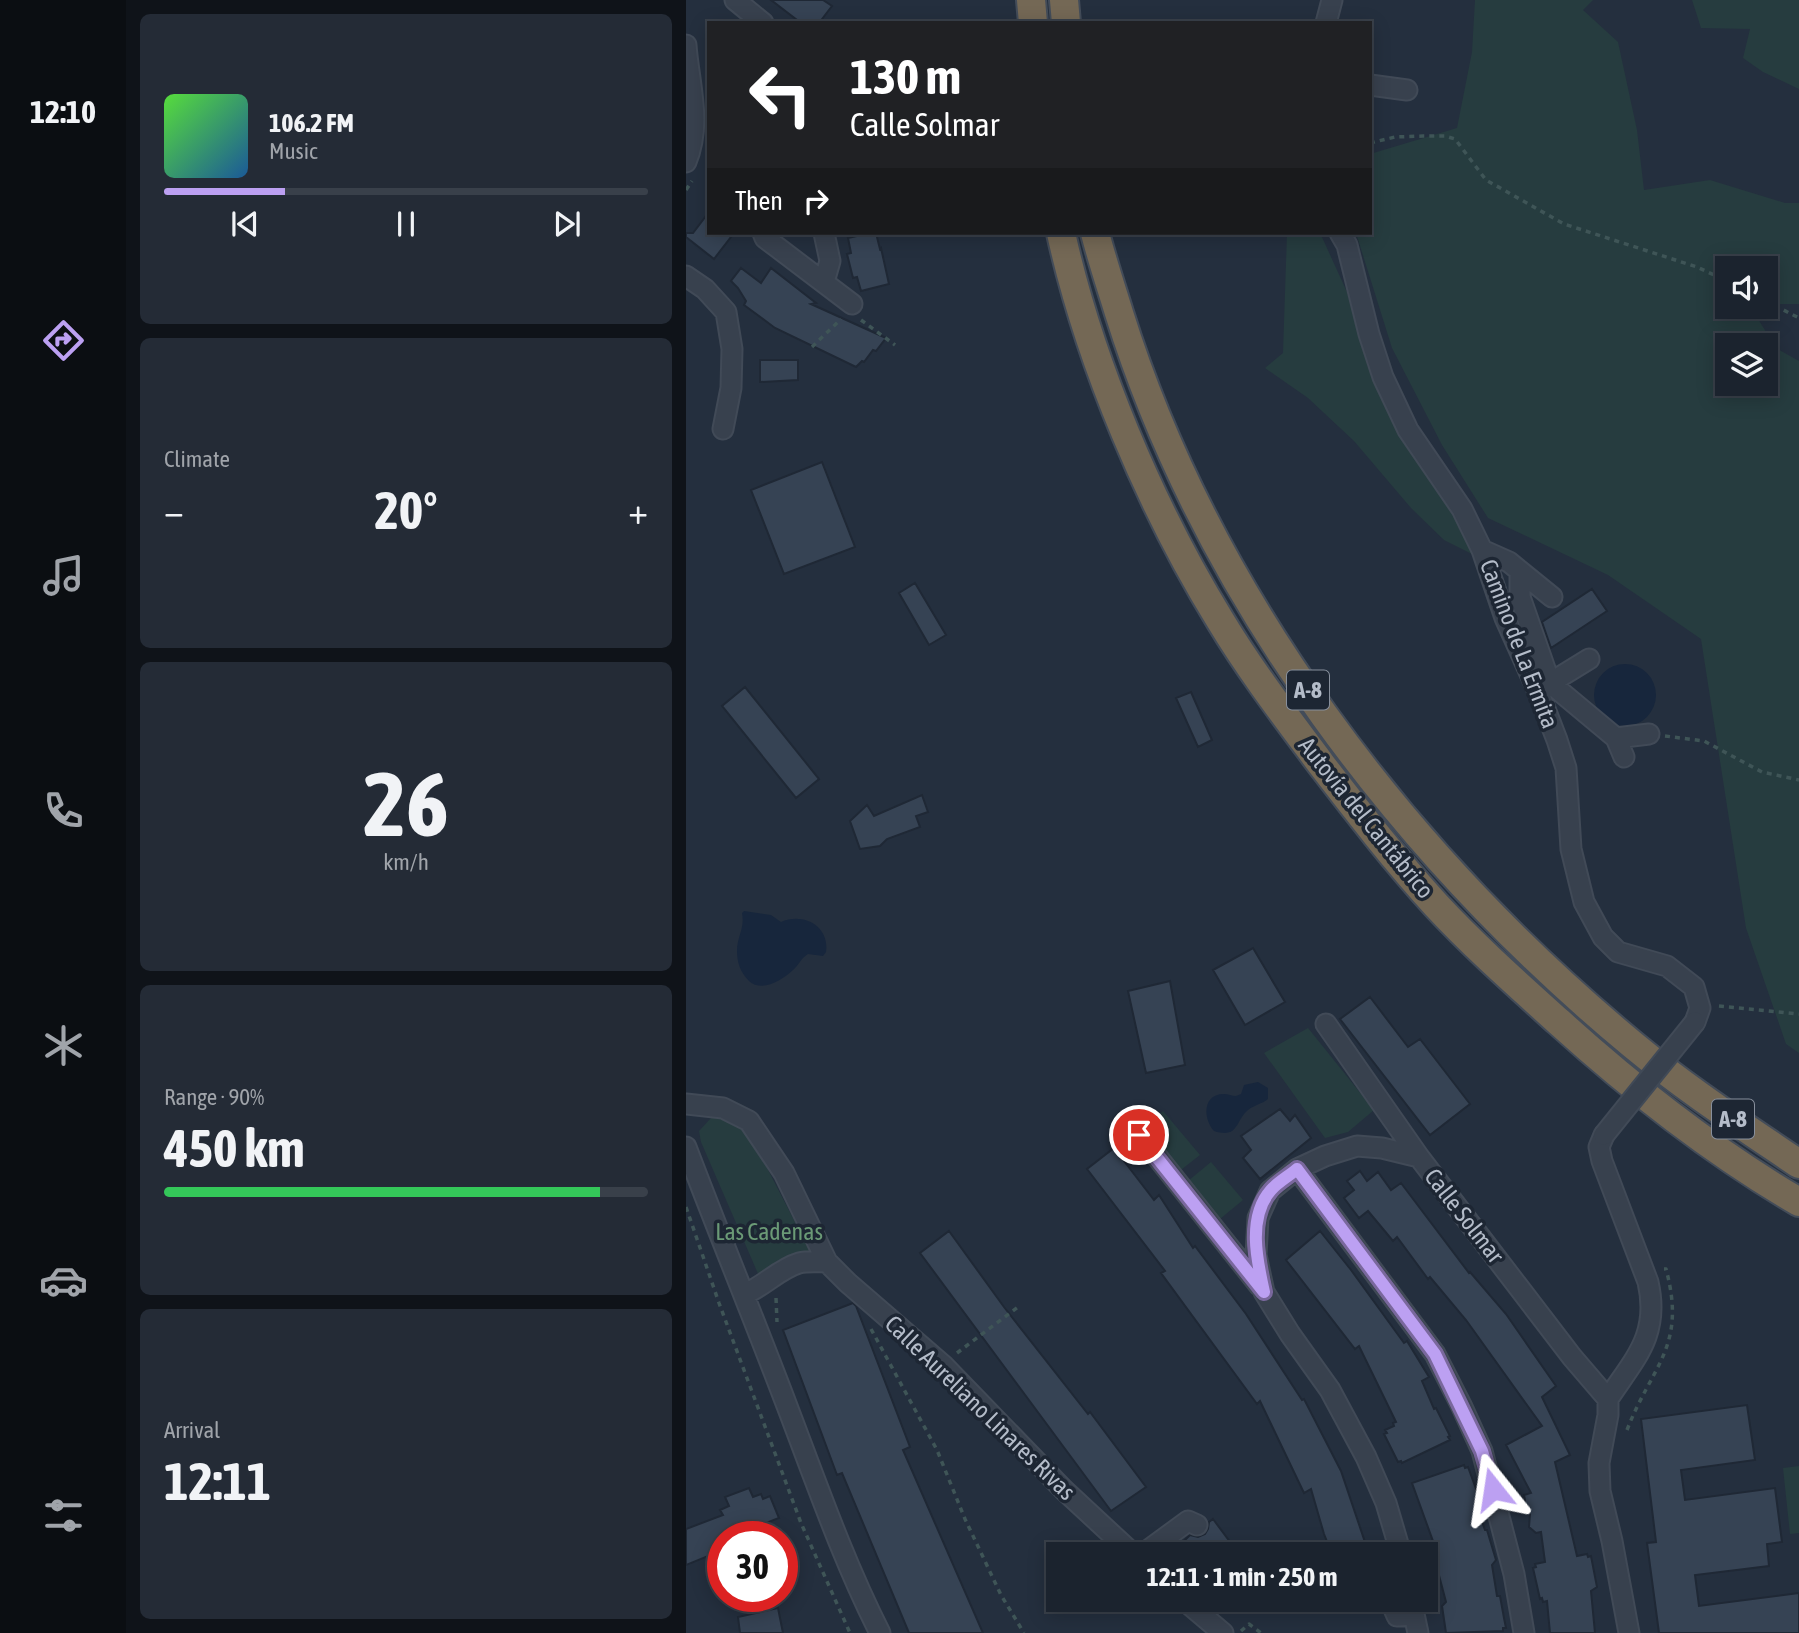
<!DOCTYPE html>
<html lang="en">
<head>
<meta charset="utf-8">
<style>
	body { margin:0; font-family:"Asap Condensed",sans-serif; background:#242b36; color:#f1f3f6; height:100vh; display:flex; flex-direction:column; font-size:26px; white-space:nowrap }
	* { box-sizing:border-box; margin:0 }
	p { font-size:23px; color:#a0a4aa }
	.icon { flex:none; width:38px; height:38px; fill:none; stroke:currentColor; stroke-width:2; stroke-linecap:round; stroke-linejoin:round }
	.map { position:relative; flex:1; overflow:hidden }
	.panel { display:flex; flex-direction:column; gap:14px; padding:14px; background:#0f1319; width:560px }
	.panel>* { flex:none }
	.banner { position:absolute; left:21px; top:21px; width:665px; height:214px; border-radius:0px; box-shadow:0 4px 18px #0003,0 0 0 2px #39404a; background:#202124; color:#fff; overflow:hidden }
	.tools { position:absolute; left:1029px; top:256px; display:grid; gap:14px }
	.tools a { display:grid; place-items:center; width:63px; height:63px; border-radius:0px; background:#1b232e; box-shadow:0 4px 18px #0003,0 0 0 2px #39404a; font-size:35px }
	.speed { position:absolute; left:21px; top:1521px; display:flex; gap:14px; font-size:35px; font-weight:700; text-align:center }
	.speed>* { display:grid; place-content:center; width:91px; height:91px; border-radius:50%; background:#1b232e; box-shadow:0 4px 18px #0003,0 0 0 2px #39404a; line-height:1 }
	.speed .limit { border:10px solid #d22; background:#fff; color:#111 }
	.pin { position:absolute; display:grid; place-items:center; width:60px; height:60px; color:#fff; margin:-30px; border:4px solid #fff; border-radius:50%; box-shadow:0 2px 7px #0007 }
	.me { position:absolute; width:77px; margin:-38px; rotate:345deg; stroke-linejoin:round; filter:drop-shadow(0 0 5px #0008) }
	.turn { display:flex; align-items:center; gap:24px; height:147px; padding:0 28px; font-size:32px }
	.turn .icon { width:91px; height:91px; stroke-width:2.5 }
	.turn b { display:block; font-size:49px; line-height:60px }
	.then { display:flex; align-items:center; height:66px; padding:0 28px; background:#0003; gap:14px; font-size:26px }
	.big { font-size:52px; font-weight:700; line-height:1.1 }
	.panel .widget { flex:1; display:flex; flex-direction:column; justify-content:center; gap:10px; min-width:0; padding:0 24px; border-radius:10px; background:#242b36 }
	.panel .dial { align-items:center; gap:0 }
	.dial b { font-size:91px; line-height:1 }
	.song { display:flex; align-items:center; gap:21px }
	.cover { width:84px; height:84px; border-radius:10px; background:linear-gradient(135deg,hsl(110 70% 55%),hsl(210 70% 35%)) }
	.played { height:7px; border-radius:4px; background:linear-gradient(90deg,#bca0f2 25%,#39404a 25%) }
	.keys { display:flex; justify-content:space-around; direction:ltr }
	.heat { display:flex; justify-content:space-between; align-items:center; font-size:38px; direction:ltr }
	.charge { height:10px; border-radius:5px; background:linear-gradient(90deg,#34c759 90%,#39404a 0) }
	.trip { position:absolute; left:360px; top:1542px; width:392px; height:70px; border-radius:0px; background:#1b232e; box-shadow:0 4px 18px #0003,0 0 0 2px #39404a; font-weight:700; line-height:70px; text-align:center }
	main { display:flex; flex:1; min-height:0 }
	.dock { display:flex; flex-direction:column; width:126px; justify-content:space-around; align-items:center; background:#0b0e12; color:#a0a4aa }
	.dock .icon { width:49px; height:49px }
	.dock .active { color:#bca0f2 }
	.dock b { font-size:32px; color:#f1f3f6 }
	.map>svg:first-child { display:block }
	.green { fill:#263c3f; fill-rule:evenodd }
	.water { fill:#17263c }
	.building { fill:#364354; stroke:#1f2835; stroke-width:2 }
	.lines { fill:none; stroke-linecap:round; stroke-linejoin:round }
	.minor-casing { stroke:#414a57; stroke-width:23 }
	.highway-casing { stroke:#434c59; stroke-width:32 }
	.path { stroke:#3f5557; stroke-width:3.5; stroke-dasharray:5 5; stroke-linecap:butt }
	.minor { stroke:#38414e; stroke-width:19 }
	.highway { stroke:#746855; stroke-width:28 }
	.minor-bridge-casing { stroke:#414a57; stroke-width:23; stroke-linecap:butt }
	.minor-bridge { stroke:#38414e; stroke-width:19 }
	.route-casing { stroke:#7a689d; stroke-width:18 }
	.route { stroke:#bca0f2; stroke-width:12 }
	.labels { text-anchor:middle; stroke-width:7; stroke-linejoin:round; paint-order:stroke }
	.shield { fill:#1d2633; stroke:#878f9c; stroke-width:2 }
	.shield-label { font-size:23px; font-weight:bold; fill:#b4bcc9 }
	.street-label { font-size:24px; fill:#b4bcc9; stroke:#1d2633 }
	.park-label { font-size:24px; fill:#6b9a76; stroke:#1d2633 }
</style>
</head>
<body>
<main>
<nav class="dock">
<b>12:10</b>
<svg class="icon active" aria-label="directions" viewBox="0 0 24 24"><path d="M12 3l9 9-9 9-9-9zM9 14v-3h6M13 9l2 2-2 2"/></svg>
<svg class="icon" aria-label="music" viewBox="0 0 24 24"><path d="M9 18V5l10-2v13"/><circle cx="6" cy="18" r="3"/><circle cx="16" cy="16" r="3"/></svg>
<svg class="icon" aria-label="phone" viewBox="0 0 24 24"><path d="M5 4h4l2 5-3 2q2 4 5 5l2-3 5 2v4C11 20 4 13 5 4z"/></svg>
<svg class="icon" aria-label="climate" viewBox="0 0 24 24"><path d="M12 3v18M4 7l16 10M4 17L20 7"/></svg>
<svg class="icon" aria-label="car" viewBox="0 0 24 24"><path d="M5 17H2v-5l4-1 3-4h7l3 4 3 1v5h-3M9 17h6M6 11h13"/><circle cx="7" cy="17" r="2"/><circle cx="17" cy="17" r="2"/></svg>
<svg class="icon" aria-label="filters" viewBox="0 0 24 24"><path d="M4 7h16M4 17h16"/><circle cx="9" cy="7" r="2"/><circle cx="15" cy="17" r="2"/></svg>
</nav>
<section class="panel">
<div class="widget">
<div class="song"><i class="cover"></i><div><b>106.2 FM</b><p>Music</p></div></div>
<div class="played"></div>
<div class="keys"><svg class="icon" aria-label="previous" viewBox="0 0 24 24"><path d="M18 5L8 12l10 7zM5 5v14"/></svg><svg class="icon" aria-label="pause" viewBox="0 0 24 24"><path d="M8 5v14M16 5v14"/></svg><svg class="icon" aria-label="next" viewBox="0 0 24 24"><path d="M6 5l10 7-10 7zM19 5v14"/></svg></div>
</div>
<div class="widget"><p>Climate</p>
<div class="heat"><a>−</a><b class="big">20°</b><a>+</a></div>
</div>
<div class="widget dial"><b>26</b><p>km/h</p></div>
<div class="widget"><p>Range · 90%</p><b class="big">450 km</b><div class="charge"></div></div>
<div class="widget"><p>Arrival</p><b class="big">12:11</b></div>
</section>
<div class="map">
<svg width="1113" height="1633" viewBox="0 0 1113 1633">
	<rect width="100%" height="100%" fill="#242f3e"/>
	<path class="green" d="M 789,0 L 907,0 L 897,10 L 932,42 L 951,130 L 958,190 L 1024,180 L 1099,203 L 1113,203 L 1113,304 L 1080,304 L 1080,268 L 1041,268 L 1041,306 L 1064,306 L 1090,348 L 1113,361 L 1113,1053 L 1100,1044 L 1060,928 L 1015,639 L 922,575 L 802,518 L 756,445 L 706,348 L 670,233 L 684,233 L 684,154 L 771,128 L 786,52 ZM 1041,345 L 1080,345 L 1080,383 L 1041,383 Z
		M 1006,0 L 1113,0 L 1113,89 L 1077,72 L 1057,58 L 1064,29 L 1015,28 Z
		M 601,233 L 631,233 L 635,235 L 661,292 L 682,367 L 709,420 L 760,496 L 780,535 L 786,554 L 758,540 L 725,508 L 668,441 L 622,398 L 579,368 L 597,353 Z
		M 622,1028 L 688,1110 L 662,1132 L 639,1138 L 578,1053 Z
		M 477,1111 L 514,1155 L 491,1173 L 455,1129 Z
		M 31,1117 C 46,1120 54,1125 64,1135 L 124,1251 L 91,1261 L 73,1276 L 15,1142 L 13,1131 L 25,1118 Z
		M 525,1162 L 557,1200 L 534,1219 L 502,1181 Z
		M 1113,1466 L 1113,1533 L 1104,1534 L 1097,1468 Z"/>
	<path class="water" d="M908 695a31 31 0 1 1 62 0a31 31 0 1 1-62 0Z
		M 58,911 L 85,915 L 95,922 C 117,912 144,926 140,952 L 137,956 L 122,954 C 115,958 113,965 107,970 C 96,980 76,993 63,981 C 54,972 51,962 51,951 C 51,936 59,929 56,913 Z
		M 572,1082 L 582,1088 L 582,1099 C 576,1104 568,1105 562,1110 C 549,1121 553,1139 528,1131 C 517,1119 516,1094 538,1094 C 542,1094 546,1096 550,1096 L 555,1094 L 558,1085 Z"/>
	<path class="building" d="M 85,0 L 137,0 L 146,6 L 133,23 L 115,23 Z
		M 23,212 L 23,233 L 48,233 L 28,259 L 0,237 L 0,233 L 7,233 Z
		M 184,233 L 190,233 L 194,249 L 195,248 L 203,284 L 175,291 L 171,277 L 167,278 L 161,254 L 165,253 L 162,238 Z
		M 55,268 L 75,283 L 85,268 L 130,303 L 125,304 L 200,338 L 190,351 L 187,350 L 178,362 L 176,361 L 170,367 L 89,328 L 58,305 L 60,301 L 52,288 L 45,281 Z
		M 74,360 L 112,360 L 112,380 L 74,382 Z
		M 136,462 L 169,547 L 98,574 L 65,490 Z
		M 229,583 L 260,635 L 243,645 L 213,593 Z
		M 906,589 L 921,611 L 865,648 L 856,622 Z
		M 59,687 L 133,779 L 110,798 L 36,706 Z
		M 505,692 L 526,740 L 512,747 L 490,698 Z
		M 236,795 L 242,812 L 230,816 L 234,827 L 201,839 L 194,846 L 174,849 L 164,821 L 181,805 L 188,816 Z
		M 567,948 L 599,1002 L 559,1025 L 527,970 Z
		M 484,981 L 499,1065 L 460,1073 L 442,991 Z
		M 684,997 L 722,1047 L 734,1039 L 784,1104 L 744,1135 L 654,1019 Z
		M 594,1109 L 604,1121 L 609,1115 L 625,1138 L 574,1179 L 557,1158 L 565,1150 L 555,1136 Z
		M 428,1148 L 468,1200 L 473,1195 L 507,1248 L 509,1246 L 560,1314 L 616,1400 L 618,1399 L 655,1471 L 683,1554 L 646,1554 L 638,1534 L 625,1489 L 618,1493 L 574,1401 L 571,1404 L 475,1273 L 479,1271 L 401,1169 Z
		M 674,1171 L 681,1181 L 692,1172 L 705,1190 L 715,1183 L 783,1273 L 784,1272 L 820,1314 L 870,1386 L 856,1397 L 884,1455 L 869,1462 L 891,1556 L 901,1554 L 902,1557 L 905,1556 L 911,1587 L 905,1591 L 909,1633 L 864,1633 L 861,1601 L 857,1602 L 856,1598 L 854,1599 L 847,1568 L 850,1567 L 849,1564 L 859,1562 L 855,1532 L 850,1533 L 843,1527 L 844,1514 L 837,1506 L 839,1500 L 838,1495 L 845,1493 L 820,1445 L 856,1426 L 780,1320 L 744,1277 L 742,1279 L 711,1237 L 707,1241 L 682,1211 L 673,1218 L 658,1198 L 668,1190 L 661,1181 Z
		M 263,1231 L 318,1307 L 402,1414 L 404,1412 L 460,1487 L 425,1511 L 234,1253 Z
		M 634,1231 L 665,1270 L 718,1343 L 721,1341 L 743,1377 L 736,1381 L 748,1409 L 750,1408 L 764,1436 L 762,1437 L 764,1440 L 716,1463 L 715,1461 L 712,1462 L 698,1434 L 701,1433 L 699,1430 L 708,1426 L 707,1423 L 710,1422 L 673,1346 L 669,1349 L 600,1260 Z
		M 167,1303 L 170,1306 L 224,1447 L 217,1450 L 297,1633 L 223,1633 L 156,1473 L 151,1475 L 97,1330 Z
		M 1061,1405 L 1069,1460 L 995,1470 L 999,1500 L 1089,1488 L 1096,1542 L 1081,1544 L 1083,1566 L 1009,1575 L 1013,1606 L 1113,1593 L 1113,1633 L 973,1633 L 961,1543 L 970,1542 L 955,1419 Z
		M 778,1465 L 779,1468 L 782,1467 L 793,1497 L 789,1502 L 799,1530 L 801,1530 L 810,1560 L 806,1565 L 811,1596 L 814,1596 L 818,1618 L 820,1628 L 817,1628 L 817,1631 L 760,1633 L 756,1606 L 760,1602 L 745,1545 L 748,1544 L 726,1483 Z
		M 63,1488 L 67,1497 L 75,1494 L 77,1499 L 84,1496 L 93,1518 L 46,1536 L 37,1536 L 37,1550 L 0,1565 L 0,1529 L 37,1515 L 34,1510 L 43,1506 L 39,1497 Z
		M 527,1519 L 553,1554 L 510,1554 L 499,1540 L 504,1535 L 512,1537 L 519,1534 L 522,1529 L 523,1522 Z
		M 92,1608 L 97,1633 L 54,1633 L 52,1617 Z"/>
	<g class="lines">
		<defs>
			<path id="minor" d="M 49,0 L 77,23
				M 640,23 L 646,0
				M 0,45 C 3,85 16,123 0,162
				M 684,85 L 721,90
				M 77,233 L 79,238 L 166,304
				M 654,233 L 661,245 L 683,334 L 697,377 L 722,430 L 776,509 L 796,550 L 819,618 L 854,696 L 871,740 L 880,768 L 885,849 L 898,902 L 917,937 L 932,952 L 981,966 L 1008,987 L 1014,1008 L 1009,1022
				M 0,276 L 19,289 L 40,312 L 46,349 L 45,388 L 37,429
				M 138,282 L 144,261 L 138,233
				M 796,550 L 823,562 L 834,571 L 834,597 L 864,683 L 930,738 L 963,734
				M 834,571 L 866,597
				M 864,683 L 903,659
				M 930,738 L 938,757
				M 640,1024 L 733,1157
				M 0,1104 L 37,1108 L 63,1121 L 98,1173 L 141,1262 L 162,1283 L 258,1366 L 378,1490 L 447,1554
				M 453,1134 L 573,1285
				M 918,1135 L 913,1147 L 916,1161 L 962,1282 C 974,1335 949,1358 922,1399
				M 0,1147 C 33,1234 68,1319 101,1406 C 130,1482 157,1560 194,1633
				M 611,1169 L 749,1354 L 776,1407 L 796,1451 L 828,1574 L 838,1633
				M 59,1294 C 78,1286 93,1269 113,1263 C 122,1261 132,1262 141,1262
				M 457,1554 L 502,1521 L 511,1525
				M 715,1554 L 700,1503 L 680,1457 L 644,1390 L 604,1334 L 578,1292 L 570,1255 L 572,1218 L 584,1191 L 611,1169 L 639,1156 L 671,1146 L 696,1148 L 733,1157 L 886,1357 L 922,1399 L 922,1415 L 913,1463 L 914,1491 L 926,1541 L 943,1633
				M 498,1600 L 537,1633
				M 704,1600 L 711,1616 L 728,1615
				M 725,1600 L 732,1633"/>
			<path id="highway" d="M 345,0 L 347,23
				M 378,0 L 380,23
				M 375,233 C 403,361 465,508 534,620 C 564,670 600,717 635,764 C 672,812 709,860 750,905 C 788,946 831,984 873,1022 C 947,1089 1026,1151 1113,1202
				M 409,233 C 416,260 425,287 433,313 C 522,598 719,856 947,1045 C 1000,1089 1057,1126 1113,1164"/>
		</defs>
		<use href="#minor" class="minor-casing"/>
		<use href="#highway" class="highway-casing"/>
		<path class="path" d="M 684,143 L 709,137 L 737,136 L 759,136 L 769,139 L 800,180 L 878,224 L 1011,267 L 1041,281
			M 0,190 L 6,181
			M 1080,301 L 1113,318
			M 175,320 L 209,345
			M 126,347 L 155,319
			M 979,736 L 1018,741 L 1076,772 L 1113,780
			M 1033,1006 L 1113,1014
			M 0,1207 L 33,1303 L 115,1523 L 164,1633
			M 90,1298 L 91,1322
			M 185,1329 L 251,1450 L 279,1519 L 315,1595 L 338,1633
			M 271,1353 L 332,1307
			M 941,1430 C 966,1365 1001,1347 980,1269 L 978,1269
			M 555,1631 L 563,1624 L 575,1633"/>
		<use href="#minor" class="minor"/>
		<use href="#highway" class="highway"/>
		<defs>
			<path id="minor-bridge" d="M 918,1135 L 1009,1022"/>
		</defs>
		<use href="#minor-bridge" class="minor-bridge-casing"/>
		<use href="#minor-bridge" class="minor-bridge"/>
	</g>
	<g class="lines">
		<defs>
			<path id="route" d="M 453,1135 L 578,1292 C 571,1261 561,1217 585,1190 C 592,1182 603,1176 611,1169 L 749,1354 L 796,1451 L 807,1489"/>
		</defs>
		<use href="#route" class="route-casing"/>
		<use href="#route" class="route"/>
	</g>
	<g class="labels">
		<g class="shield">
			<rect x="601" y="670.5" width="42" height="39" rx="5"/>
			<rect x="1026" y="1099.5" width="42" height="39" rx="5"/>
		</g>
		<g class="shield-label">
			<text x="622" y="698">A-8</text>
			<text x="1047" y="1127">A-8</text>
		</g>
		<g class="street-label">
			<text transform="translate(833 644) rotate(69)" y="8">Camino de La Ermita</text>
			<text transform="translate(680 818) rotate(51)" y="8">Autovía del Cantábrico</text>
			<text transform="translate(778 1216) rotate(52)" y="8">Calle Solmar</text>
			<text transform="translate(294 1408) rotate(44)" y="8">Calle Aureliano Linares Rivas</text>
		</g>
		<g class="park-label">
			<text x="83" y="1240">Las Cadenas</text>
		</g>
	</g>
</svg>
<div class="tools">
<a><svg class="icon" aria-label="sound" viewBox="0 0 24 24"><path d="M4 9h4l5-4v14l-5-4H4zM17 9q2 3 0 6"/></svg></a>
<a><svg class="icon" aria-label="layers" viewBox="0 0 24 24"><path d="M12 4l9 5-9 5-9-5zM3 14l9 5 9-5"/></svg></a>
</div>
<div class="speed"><div class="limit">30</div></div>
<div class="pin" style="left:453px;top:1135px;background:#d93025"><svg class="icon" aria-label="arrive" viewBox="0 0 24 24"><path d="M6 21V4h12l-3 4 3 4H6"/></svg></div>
<svg class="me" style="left:807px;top:1489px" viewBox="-20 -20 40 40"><path d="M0-17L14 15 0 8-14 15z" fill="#bca0f2" stroke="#fff" stroke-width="4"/></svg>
<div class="trip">12:11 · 1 min · 250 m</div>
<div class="banner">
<div class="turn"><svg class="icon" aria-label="left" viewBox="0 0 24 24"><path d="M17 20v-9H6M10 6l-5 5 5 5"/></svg><div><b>130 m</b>Calle Solmar</div></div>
<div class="then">Then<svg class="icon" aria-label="right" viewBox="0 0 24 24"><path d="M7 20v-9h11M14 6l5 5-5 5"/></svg></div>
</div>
</div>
</main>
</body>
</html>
